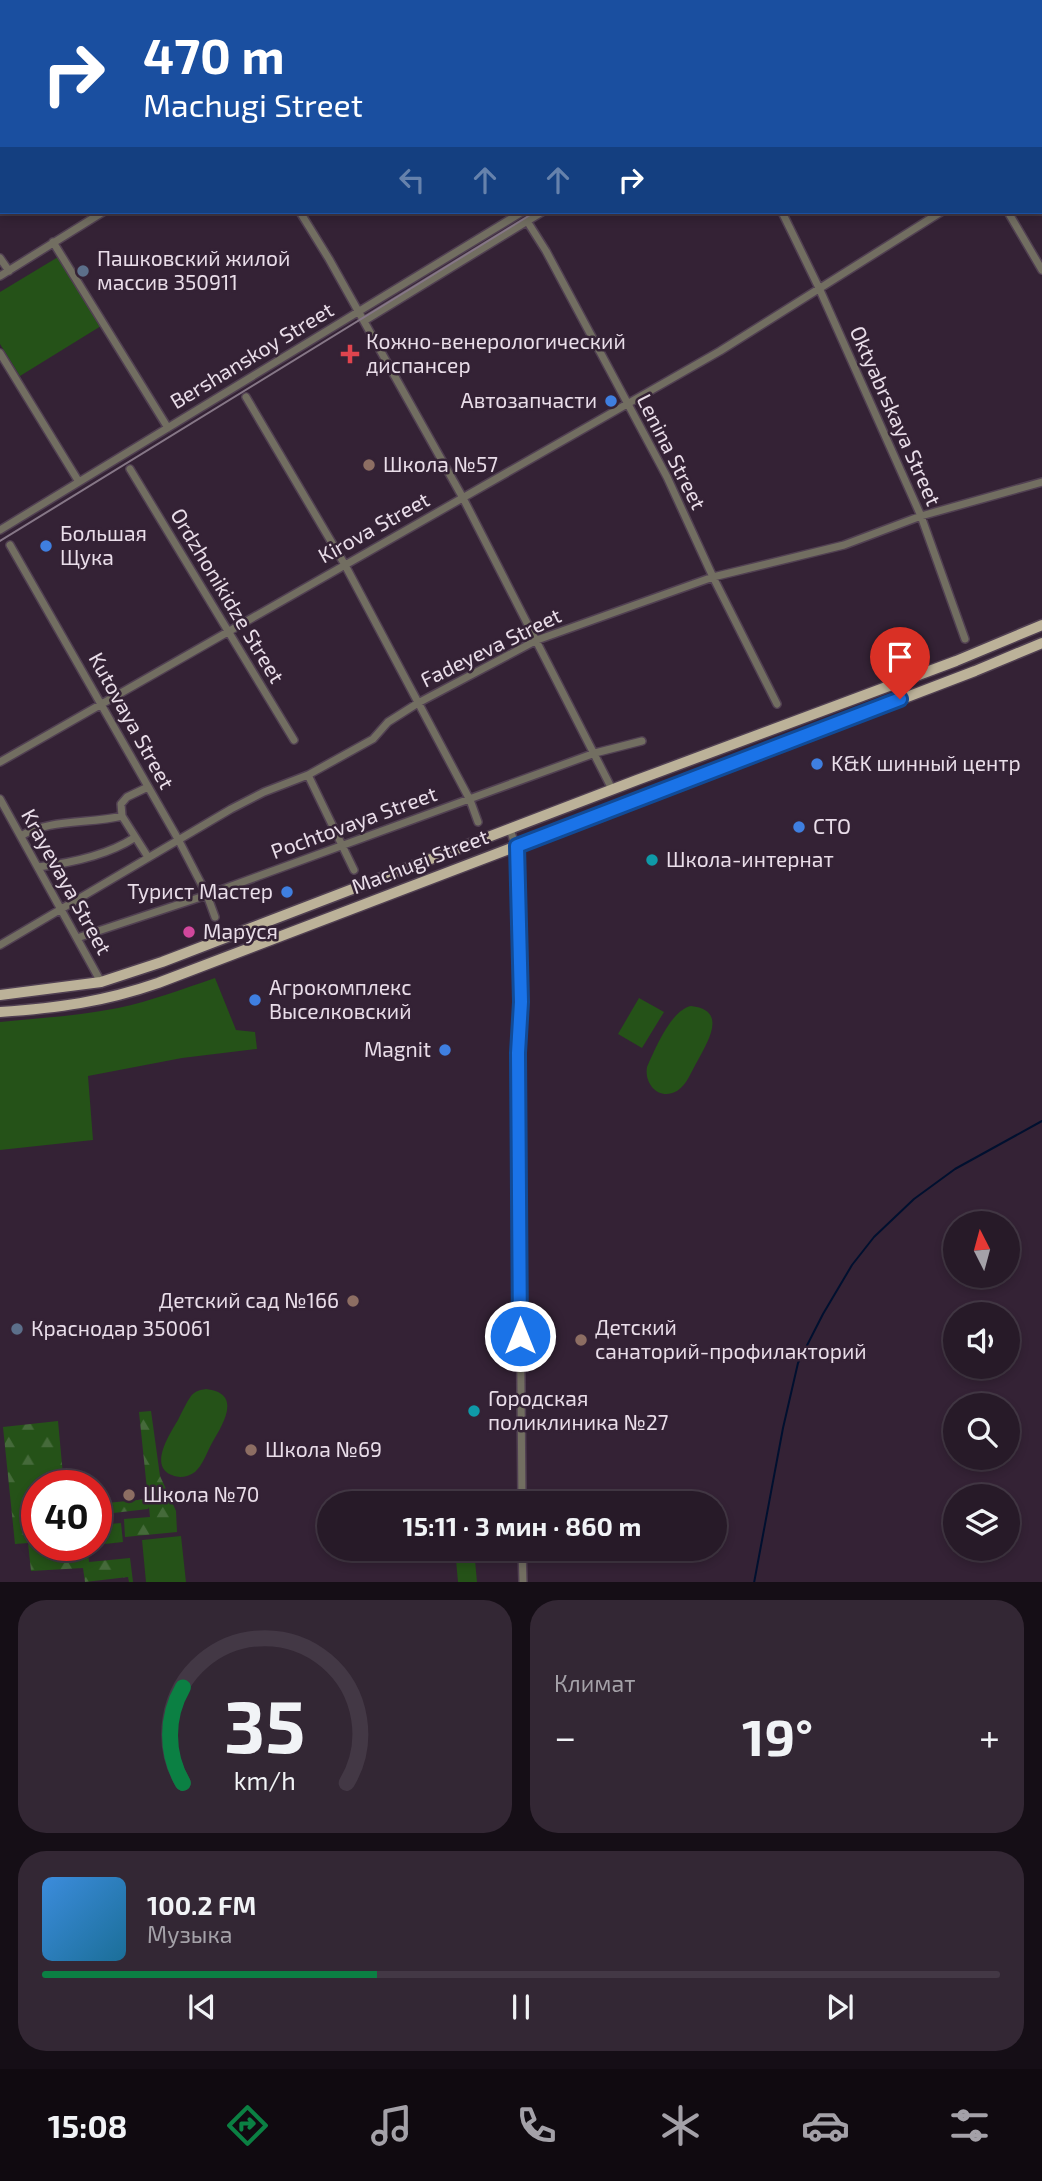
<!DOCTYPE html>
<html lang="ru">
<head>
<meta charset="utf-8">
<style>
	body { margin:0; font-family:"Exo 2",sans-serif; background:#332734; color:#f1f3f6; height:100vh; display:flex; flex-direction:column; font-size:26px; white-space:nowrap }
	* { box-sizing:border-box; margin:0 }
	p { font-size:23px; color:#a4a1a8 }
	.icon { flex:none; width:38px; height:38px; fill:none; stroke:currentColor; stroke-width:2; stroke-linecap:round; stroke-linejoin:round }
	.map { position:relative; height:1582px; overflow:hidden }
	.details { display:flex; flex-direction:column; gap:18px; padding:18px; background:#150e16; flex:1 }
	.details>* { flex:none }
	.top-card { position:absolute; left:0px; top:0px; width:1043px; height:214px; box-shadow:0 4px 10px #0003,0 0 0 2px #433845; background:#1a4fa0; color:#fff; overflow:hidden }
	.needle { width:46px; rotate:354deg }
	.controls { position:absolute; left:943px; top:1211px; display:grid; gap:14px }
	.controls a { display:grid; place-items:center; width:77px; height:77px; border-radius:50%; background:#271a28; box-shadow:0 4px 10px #0003,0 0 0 2px #433845; font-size:35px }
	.speed { position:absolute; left:21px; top:1470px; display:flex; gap:14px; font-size:35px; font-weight:700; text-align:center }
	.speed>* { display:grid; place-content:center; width:91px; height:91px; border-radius:50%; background:#271a28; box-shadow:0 4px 10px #0003,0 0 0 2px #433845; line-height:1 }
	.speed .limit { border:10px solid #d22; background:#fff; color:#111 }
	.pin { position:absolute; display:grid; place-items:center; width:60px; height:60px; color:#fff; margin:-72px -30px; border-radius:50% 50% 50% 0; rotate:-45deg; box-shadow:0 0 7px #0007 }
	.pin .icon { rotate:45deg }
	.me { position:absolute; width:77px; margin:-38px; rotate:0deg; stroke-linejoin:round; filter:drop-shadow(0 0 5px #0008) }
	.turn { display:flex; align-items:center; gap:24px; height:147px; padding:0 28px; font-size:32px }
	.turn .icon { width:91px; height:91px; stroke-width:2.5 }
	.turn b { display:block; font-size:49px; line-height:60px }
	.lanes { display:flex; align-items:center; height:66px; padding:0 28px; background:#0003; justify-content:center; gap:35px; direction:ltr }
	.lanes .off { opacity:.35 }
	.big { font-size:52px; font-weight:700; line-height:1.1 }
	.details .widget { flex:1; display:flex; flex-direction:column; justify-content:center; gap:10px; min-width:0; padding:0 24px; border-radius:28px; background:#332734 }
	.details .dial { align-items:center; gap:0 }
	.dial svg { height:182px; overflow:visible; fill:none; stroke:#433845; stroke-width:7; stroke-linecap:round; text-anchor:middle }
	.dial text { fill:#f1f3f6; stroke:none }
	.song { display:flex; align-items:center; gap:21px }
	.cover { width:84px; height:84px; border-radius:10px; background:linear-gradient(135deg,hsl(210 70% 55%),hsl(200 70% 35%)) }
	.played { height:7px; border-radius:4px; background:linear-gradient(90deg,#0b8043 35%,#433845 35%) }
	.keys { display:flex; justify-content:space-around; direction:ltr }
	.heat { display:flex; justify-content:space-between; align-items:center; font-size:38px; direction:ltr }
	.details .tiles { flex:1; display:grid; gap:18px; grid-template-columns:1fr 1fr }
	.widget:last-child { grid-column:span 2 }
	.trip { position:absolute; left:317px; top:1491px; width:410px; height:70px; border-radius:35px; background:#271a28; box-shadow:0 4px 10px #0003,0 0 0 2px #433845; font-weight:700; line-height:70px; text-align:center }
	.tabs { display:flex; height:112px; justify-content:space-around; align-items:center; background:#100a10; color:#a4a1a8 }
	.tabs .icon { width:49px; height:49px }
	.tabs .on { color:#0b8043 }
	.tabs b { font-size:32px; color:#f1f3f6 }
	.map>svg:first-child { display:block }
	.green { fill:#255218 }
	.forest { fill:url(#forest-firs) }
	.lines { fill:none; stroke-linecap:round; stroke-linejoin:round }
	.stream { stroke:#00102f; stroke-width:2 }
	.minor-casing { stroke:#514052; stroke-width:10 }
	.major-casing { stroke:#514052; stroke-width:13 }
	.minor { stroke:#726e61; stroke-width:7 }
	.major { stroke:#bcb299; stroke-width:10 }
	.tram { stroke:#867787; stroke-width:2 }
	.route-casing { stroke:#114b97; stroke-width:18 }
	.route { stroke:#1a73e8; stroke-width:12 }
	.service-dot { fill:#5c6f8a; stroke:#342235; stroke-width:2.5 }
	.health-dot { fill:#e0444e; stroke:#342235; stroke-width:2.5 }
	.shop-dot { fill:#3f7fe0; stroke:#342235; stroke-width:2.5 }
	.education-dot { fill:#8d6e63; stroke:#342235; stroke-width:2.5 }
	.culture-dot { fill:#0f9aa8; stroke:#342235; stroke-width:2.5 }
	.hotel-dot { fill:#d1479c; stroke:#342235; stroke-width:2.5 }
	.labels { text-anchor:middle; stroke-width:5; stroke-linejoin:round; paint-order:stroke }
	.poi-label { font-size:21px; fill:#e9dde9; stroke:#342235; text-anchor:start }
	.street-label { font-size:21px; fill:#e9dde9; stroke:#342235 }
</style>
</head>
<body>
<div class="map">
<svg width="1042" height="1583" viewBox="0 0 1042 1583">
	<defs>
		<pattern id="forest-firs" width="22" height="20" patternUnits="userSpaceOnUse" patternTransform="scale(1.75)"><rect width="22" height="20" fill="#255218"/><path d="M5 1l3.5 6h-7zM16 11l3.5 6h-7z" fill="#456a3a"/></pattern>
	</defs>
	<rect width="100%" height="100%" fill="#342235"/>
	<path class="green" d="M 58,257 L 101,326 L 20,376 L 0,344 L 0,292 Z
		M 215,978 L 236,1030 L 255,1032 L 257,1049 L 182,1058 L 88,1076 L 93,1140 L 0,1150 L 0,1022 C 39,1018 79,1016 118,1008 C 151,1001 183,989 215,978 Z
		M 639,998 L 664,1012 L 642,1048 L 618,1034 Z
		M 691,1006 C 728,1010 708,1041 698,1060 C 692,1070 687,1085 677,1091 C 659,1101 644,1084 647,1067 C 655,1049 671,1010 691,1006 Z
		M 206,1389 C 243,1393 223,1424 212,1443 C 207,1452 203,1465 195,1472 C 191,1475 185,1477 180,1477 C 144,1473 169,1435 178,1420 C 182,1412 186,1403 191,1396 C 195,1391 200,1390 206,1389 Z
		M 121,1523 L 123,1542 L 96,1545 L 96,1525 Z
		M 181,1536 L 186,1582 L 146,1582 L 142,1540 Z
		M 455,1549 L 474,1549 L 477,1582 L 458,1582 Z"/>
	<path class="forest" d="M 151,1411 L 160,1476 L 176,1511 L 177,1532 L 125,1537 L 124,1519 L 150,1517 L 149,1507 L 148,1509 L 96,1515 L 96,1504 L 148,1499 L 139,1412 Z
		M 58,1421 L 64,1486 L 37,1486 L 37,1545 L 87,1545 L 89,1562 L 130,1558 L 133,1582 L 129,1582 L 128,1577 L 85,1582 L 83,1568 L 31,1571 L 28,1543 L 15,1544 L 3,1427 Z"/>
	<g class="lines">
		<path class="stream" d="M 754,1583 L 783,1428 L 798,1363 L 823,1314 L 852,1265 L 874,1237 L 914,1199 L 955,1169 L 1042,1121"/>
		<defs>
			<path id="minor" d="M 158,0 L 159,2
				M 386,0 L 387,2
				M 684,0 L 684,2
				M 458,2 L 461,0
				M 860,2 L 863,0
				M 884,2 L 887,0
				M 1041,149 L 1042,149
				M 300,212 L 329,259 L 463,498 L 612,789
				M 782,212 L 819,288 L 921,516 L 965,639
				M 1008,212 L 1042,270
				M 527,221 L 546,251 L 667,477 L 713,577 L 777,704
				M 53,242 L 168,428
				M 0,258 L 9,271
				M 0,276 L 103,212
				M 364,321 L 542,212
				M 0,353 L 79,482
				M 246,397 L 345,565 L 470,800 L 478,822
				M 130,469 L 294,740
				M 0,530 L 522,212
				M 10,545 L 178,839 L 207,895 L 215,917
				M 0,762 L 720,351 L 941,212
				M 308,775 L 354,870
				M 0,799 L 101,982
				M 122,816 L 121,804 L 127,797 L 148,787
				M 510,829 L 519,857 L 521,1002 L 518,1053 L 522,1503
				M 21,836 C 48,819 90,824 122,816 L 148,857
				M 38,867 C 71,863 106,856 134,838
				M 77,938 L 207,895 L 595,753 L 642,741
				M 0,945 L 231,809 L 264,792 L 308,775 L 373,739 L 388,722 L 418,703 L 537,640 L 713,577 L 844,545 L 921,516 L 1042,482
				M 522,1549 L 523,1583"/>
			<path id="major" d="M 0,995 L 101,982 L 162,962 L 637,780 L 956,661 L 1042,625
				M 0,1012 C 58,1008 103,1002 158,983 L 975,671 L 1042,643"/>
		</defs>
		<use href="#minor" class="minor-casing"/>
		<use href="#major" class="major-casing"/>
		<use href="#minor" class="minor"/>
		<use href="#major" class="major"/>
		<path class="tram" d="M 870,2 L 873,0
			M 0,541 L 535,212"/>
	</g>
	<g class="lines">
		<defs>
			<path id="route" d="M 520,1336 L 518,1053 L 521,1002 L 517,846 L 900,699"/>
		</defs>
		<use href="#route" class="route-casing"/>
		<use href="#route" class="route"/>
	</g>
	<g class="service-dot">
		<circle cx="83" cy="271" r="7"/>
		<circle cx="17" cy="1329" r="7"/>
	</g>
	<path class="health-dot" d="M346.5 343.5h7v7h7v7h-7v7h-7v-7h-7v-7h7z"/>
	<g class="shop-dot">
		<circle cx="611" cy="401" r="7"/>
		<circle cx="46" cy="546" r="7"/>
		<circle cx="817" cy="764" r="7"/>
		<circle cx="799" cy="827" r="7"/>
		<circle cx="287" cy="892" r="7"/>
		<circle cx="255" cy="1000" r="7"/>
		<circle cx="445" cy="1050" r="7"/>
	</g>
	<g class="education-dot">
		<circle cx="369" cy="465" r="7"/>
		<circle cx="353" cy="1301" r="7"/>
		<circle cx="581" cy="1340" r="7"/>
		<circle cx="251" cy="1450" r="7"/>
		<circle cx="129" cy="1495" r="7"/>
	</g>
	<g class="culture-dot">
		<circle cx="652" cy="860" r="7"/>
		<circle cx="474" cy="1411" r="7"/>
	</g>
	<circle class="hotel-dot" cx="189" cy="932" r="7"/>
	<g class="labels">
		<g class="poi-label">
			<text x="97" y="266">Пашковский жилой<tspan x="97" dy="24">массив 350911</tspan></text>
			<text x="366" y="349">Кожно-венерологический<tspan x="366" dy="24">диспансер</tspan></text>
			<text x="597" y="408" text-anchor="end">Автозапчасти</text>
			<text x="383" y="472">Школа №57</text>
			<text x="60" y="541">Большая<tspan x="60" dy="24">Щука</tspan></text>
			<text x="831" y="771">K&amp;K шинный центр</text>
			<text x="813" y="834">СТО</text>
			<text x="666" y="867">Школа-интернат</text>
			<text x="273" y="899" text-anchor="end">Турист Мастер</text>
			<text x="203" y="939">Маруся</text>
			<text x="269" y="995">Агрокомплекс<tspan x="269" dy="24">Выселковский</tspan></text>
			<text x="431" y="1057" text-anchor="end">Magnit</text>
			<text x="339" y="1308" text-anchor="end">Детский сад №166</text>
			<text x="595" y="1335">Детский<tspan x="595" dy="24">санаторий-профилакторий</tspan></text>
			<text x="31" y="1336">Краснодар 350061</text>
			<text x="488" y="1406">Городская<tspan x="488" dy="24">поликлиника №27</tspan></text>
			<text x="265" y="1457">Школа №69</text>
			<text x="143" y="1502">Школа №70</text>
		</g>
		<g class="street-label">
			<text transform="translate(252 356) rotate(-31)" y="7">Bershanskoy Street</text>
			<text transform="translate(895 416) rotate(66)" y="7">Oktyabrskaya Street</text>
			<text transform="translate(671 452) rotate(63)" y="7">Lenina Street</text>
			<text transform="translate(374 528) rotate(-29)" y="7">Kirova Street</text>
			<text transform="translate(227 596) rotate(59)" y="7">Ordzhonikidze Street</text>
			<text transform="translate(491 648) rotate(-26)" y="7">Fadeyeva Street</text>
			<text transform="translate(131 721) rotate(61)" y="7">Kutovaya Street</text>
			<text transform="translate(354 823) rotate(-20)" y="7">Pochtovaya Street</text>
			<text transform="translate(420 862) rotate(-21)" y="7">Machugi Street</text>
			<text transform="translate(66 882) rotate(61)" y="7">Krayevaya Street</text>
		</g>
	</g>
</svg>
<div class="controls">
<a><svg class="needle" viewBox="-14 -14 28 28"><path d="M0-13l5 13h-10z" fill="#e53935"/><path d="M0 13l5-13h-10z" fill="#a4a1a8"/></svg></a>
<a><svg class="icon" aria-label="sound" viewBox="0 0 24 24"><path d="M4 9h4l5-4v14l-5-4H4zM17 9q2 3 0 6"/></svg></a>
<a><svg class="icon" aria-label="search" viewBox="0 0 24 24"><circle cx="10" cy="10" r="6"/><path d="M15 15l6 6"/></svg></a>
<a><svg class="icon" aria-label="layers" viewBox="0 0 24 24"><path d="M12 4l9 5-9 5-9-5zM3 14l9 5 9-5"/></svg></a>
</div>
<div class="speed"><div class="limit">40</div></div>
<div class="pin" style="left:900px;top:699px;background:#d93025"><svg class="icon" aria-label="arrive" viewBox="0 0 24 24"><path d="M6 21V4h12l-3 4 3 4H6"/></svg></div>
<svg class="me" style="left:520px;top:1336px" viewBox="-20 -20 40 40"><circle r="17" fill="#1a73e8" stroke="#fff" stroke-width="3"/><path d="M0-11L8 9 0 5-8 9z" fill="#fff"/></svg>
<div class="trip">15:11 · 3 мин · 860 m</div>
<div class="top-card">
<div class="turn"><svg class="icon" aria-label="right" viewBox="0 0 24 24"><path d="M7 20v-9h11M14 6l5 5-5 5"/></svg><div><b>470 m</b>Machugi Street</div></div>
<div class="lanes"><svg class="icon off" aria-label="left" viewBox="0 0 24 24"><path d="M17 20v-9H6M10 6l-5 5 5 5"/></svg><svg class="icon off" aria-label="ahead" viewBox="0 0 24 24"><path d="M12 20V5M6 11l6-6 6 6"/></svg><svg class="icon off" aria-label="ahead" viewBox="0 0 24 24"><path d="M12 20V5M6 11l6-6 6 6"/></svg><svg class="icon" aria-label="right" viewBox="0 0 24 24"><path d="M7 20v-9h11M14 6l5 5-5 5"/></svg></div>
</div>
</div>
<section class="details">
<div class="tiles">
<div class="widget dial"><svg viewBox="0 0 100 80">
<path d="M14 69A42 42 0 1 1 86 69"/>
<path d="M14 69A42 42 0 0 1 14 27" stroke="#0b8043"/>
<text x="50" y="56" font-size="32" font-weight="700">35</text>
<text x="50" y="72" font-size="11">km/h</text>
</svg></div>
<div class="widget"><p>Климат</p>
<div class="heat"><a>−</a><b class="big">19°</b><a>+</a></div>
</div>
<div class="widget">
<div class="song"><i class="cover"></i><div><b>100.2 FM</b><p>Музыка</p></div></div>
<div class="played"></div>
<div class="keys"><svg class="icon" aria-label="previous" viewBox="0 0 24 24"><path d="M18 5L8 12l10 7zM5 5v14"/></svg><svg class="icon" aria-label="pause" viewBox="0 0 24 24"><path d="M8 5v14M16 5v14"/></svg><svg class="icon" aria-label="next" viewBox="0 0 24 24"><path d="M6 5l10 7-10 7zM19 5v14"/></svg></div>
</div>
</div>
</section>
<nav class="tabs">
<b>15:08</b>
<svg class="icon on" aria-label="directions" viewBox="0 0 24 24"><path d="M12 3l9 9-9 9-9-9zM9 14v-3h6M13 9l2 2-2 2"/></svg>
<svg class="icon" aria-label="music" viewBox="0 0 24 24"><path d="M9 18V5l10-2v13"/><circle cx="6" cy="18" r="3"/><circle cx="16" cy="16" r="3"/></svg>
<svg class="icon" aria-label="phone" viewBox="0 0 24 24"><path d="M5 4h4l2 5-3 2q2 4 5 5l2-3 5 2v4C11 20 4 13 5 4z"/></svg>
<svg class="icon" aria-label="climate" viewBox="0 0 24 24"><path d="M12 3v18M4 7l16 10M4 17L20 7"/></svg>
<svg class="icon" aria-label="car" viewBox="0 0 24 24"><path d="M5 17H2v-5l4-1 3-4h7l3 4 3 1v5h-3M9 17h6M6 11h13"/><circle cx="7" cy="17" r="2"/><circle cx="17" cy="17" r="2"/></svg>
<svg class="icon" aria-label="filters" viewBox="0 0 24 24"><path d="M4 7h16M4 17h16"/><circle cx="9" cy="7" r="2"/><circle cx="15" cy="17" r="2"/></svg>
</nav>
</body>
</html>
